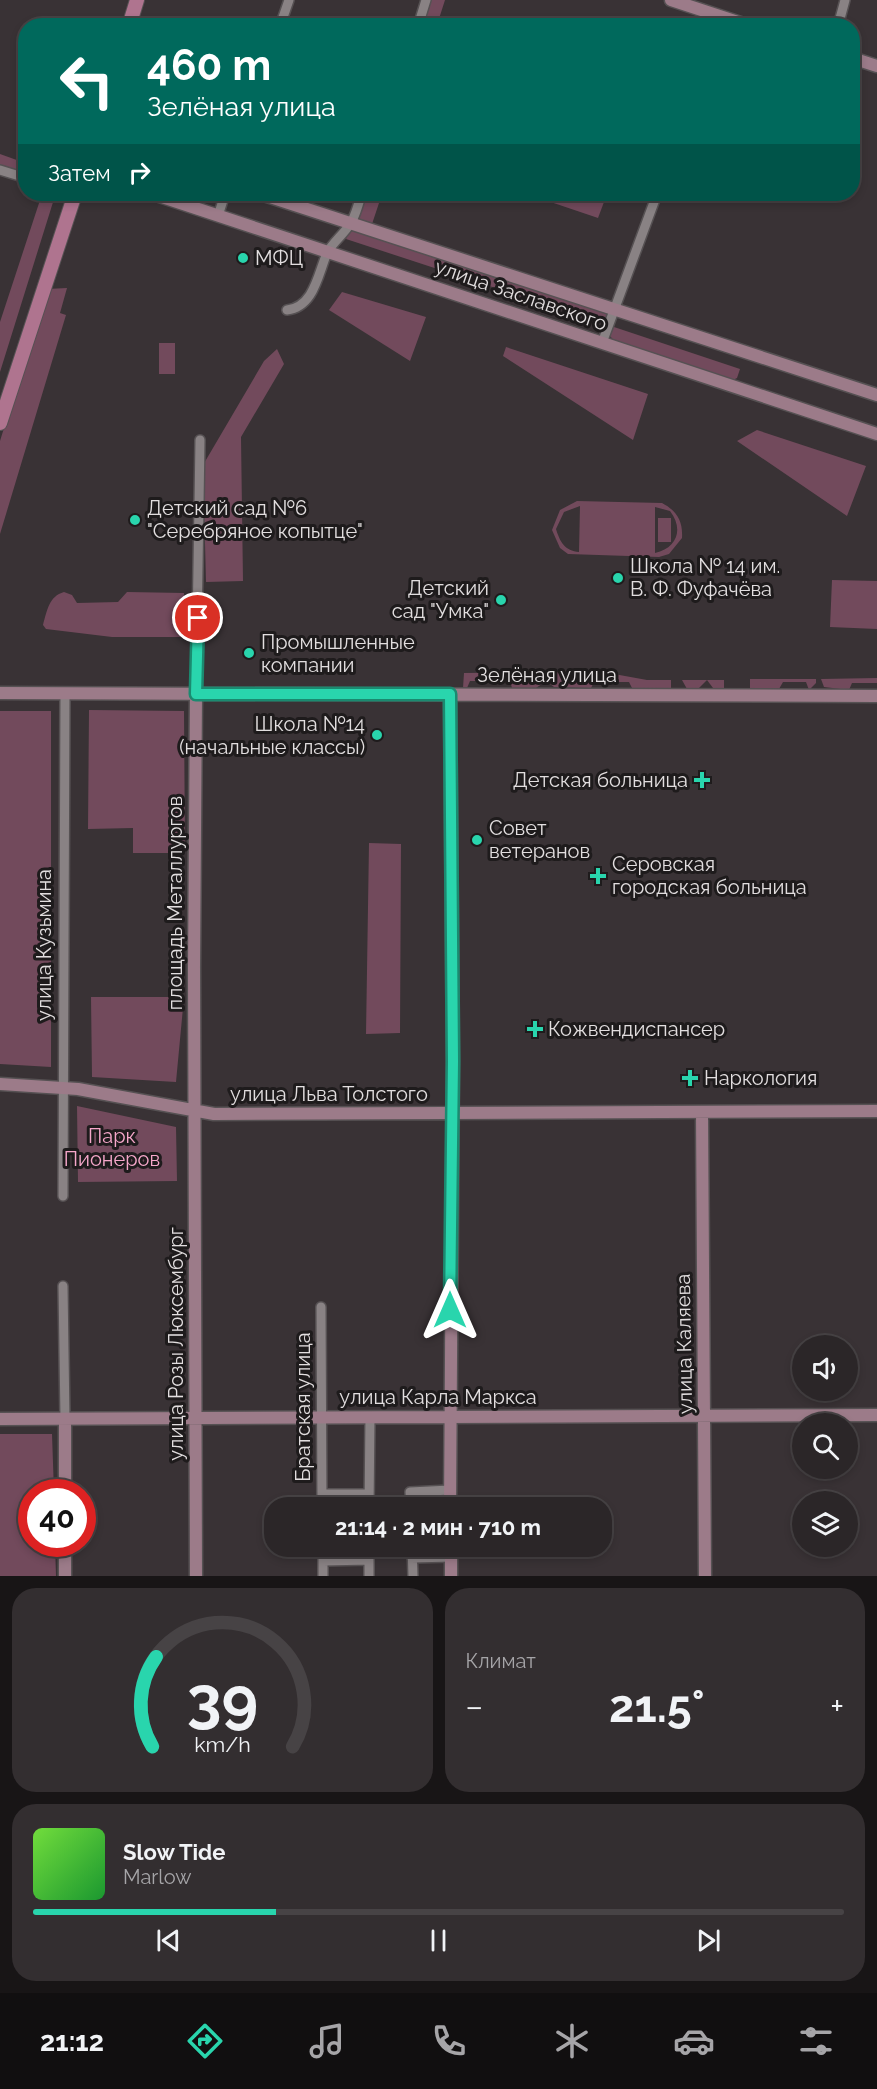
<!DOCTYPE html>
<html lang="ru">
<head>
<meta charset="utf-8">
<style>
	body { margin:0; font-family:Raleway,sans-serif; background:#332e30; color:#f1f3f6; height:100vh; display:flex; flex-direction:column; font-size:22px; white-space:nowrap }
	* { box-sizing:border-box; margin:0 }
	p { font-size:20px; color:#a6a5a8 }
	.icon { flex:none; width:33px; height:33px; fill:none; stroke:currentColor; stroke-width:2; stroke-linecap:round; stroke-linejoin:round }
	.map { position:relative; height:1576px; overflow:hidden }
	.sheet { display:flex; flex-direction:column; gap:12px; padding:12px; background:#181516; flex:1 }
	.sheet>* { flex:none }
	.guide { position:absolute; left:18px; top:18px; width:842px; height:183px; border-radius:24px; box-shadow:0 3px 9px #0003,0 0 0 2px #474345; background:#00695c; color:#fff; overflow:hidden }
	.fabs { position:absolute; left:792px; top:1335px; display:grid; gap:12px }
	.fabs a { display:grid; place-items:center; width:66px; height:66px; border-radius:50%; background:#2b2628; box-shadow:0 3px 9px #0003,0 0 0 2px #474345; font-size:30px }
	.speed { position:absolute; left:18px; top:1479px; display:flex; gap:12px; font-size:30px; font-weight:700; text-align:center }
	.speed>* { display:grid; place-content:center; width:78px; height:78px; border-radius:50%; background:#2b2628; box-shadow:0 3px 9px #0003,0 0 0 2px #474345; line-height:1 }
	.speed .limit { border:9px solid #d22; background:#fff; color:#111 }
	.pin { position:absolute; display:grid; place-items:center; width:51px; height:51px; color:#fff; margin:-26px; border:3px solid #fff; border-radius:50%; box-shadow:0 2px 6px #0007 }
	.me { position:absolute; width:66px; margin:-33px; rotate:0deg; stroke-linejoin:round; filter:drop-shadow(0 0 4px #0008) }
	.turn { display:flex; align-items:center; gap:21px; height:126px; padding:0 30px; font-size:27px }
	.turn .icon { width:78px; height:78px; stroke-width:2.5 }
	.turn b { display:block; font-size:42px; line-height:51px }
	.then { display:flex; align-items:center; height:57px; padding:0 30px; background:#0003; gap:12px; font-size:22px }
	.big { font-size:45px; font-weight:700; line-height:1.1 }
	.sheet .card { flex:1; display:flex; flex-direction:column; justify-content:center; gap:9px; min-width:0; padding:0 21px; border-radius:24px; background:#332e30 }
	.sheet .dial { align-items:center; gap:0 }
	.dial svg { height:156px; overflow:visible; fill:none; stroke:#474345; stroke-width:7; stroke-linecap:round; text-anchor:middle }
	.dial text { fill:#f1f3f6; stroke:none }
	.song { display:flex; align-items:center; gap:18px }
	.cover { width:72px; height:72px; border-radius:9px; background:linear-gradient(135deg,hsl(100 70% 55%),hsl(130 70% 35%)) }
	.played { height:6px; border-radius:3px; background:linear-gradient(90deg,#29d5ad 30%,#474345 30%) }
	.keys { display:flex; justify-content:space-around; direction:ltr }
	.heat { display:flex; justify-content:space-between; align-items:center; font-size:33px; direction:ltr }
	.sheet .tiles { flex:1; display:grid; gap:12px; grid-template-columns:1fr 1fr }
	.card:last-child { grid-column:span 2 }
	.trip { position:absolute; left:264px; top:1497px; width:348px; height:60px; border-radius:24px; background:#2b2628; box-shadow:0 3px 9px #0003,0 0 0 2px #474345; font-weight:700; line-height:60px; text-align:center }
	.tab-bar { display:flex; height:96px; justify-content:space-around; align-items:center; background:#110f10; color:#a6a5a8 }
	.tab-bar .icon { width:42px; height:42px }
	.tab-bar .selected { color:#29d5ad }
	.tab-bar b { font-size:27px; color:#f1f3f6 }
	.map>svg:first-child { display:block }
	.green { fill:#724a5c; fill-rule:evenodd }
	.lines { fill:none; stroke-linecap:round; stroke-linejoin:round }
	.street-casing { stroke:#565153; stroke-width:12 }
	.secondary-casing { stroke:#565153; stroke-width:15 }
	.primary-casing { stroke:#565153; stroke-width:16 }
	.street { stroke:#898284; stroke-width:9 }
	.secondary { stroke:#9c7b89; stroke-width:12 }
	.primary { stroke:#af748f; stroke-width:14 }
	.route-casing { stroke:#1b8a70; stroke-width:15 }
	.route { stroke:#29d5ad; stroke-width:10 }
	.poi-dot { fill:#29d5ad; stroke:#1e1b1c; stroke-width:2 }
	.labels { text-anchor:middle; stroke-width:6; stroke-linejoin:round; paint-order:stroke }
	.poi-label { font-size:20px; fill:#e2dedf; stroke:#1e1b1c; text-anchor:start }
	.street-label { font-size:20px; fill:#e2dedf; stroke:#1e1b1c }
	.park-label { font-size:20px; fill:#f6a7ca; stroke:#1e1b1c }
</style>
</head>
<body>
<div class="map">
<svg width="877" height="1576" viewBox="0 0 877 1576">
	<rect width="100%" height="100%" fill="#393235"/>
	<path class="green" d="M 426,0 L 445,0 L 437,25 L 418,26 Z
		M 0,154 L 25,163 L 25,173 L 0,166 Z
		M 42,194 L 52,194 L 54,199 L 0,372 L 0,322 Z
		M 362,194 L 382,194 L 371,227 L 614,307 L 608,325 L 346,239 Z
		M 527,194 L 607,194 L 598,218 Z
		M 67,288 L 60,313 L 66,315 L 0,534 L 0,441 L 47,289 Z
		M 342,292 L 426,317 L 410,361 L 329,310 Z
		M 611,326 L 740,369 L 737,378 L 733,380 L 615,342 L 610,336 Z
		M 159,343 L 175,343 L 175,374 L 159,374 Z
		M 506,347 L 648,394 L 633,440 L 503,356 Z
		M 277,349 L 284,364 L 241,437 L 243,581 L 206,582 L 203,465 L 264,361 Z
		M 757,430 L 866,466 L 847,516 L 737,441 Z
		M 577,501 L 662,503 C 677,511 683,521 682,538 L 669,554 L 659,557 L 568,554 L 560,548 L 552,530 L 560,510 ZM 580,506 L 579,552 C 565,551 560,542 556,529 L 564,512 ZM 655,507 L 670,511 C 684,529 677,548 655,553 Z
		M 658,518 L 671,518 L 671,542 L 658,542 Z
		M 832,580 L 877,581 L 877,629 L 830,627 Z
		M 64,592 L 72,595 L 77,603 L 118,602 L 127,592 L 184,593 L 183,637 L 112,637 L 46,629 L 43,625 C 47,611 49,596 64,592 Z
		M 546,672 L 614,674 L 647,680 L 671,680 L 671,688 L 632,688 L 629,682 L 594,682 L 591,688 L 554,687 L 546,681 L 536,688 L 512,688 L 510,681 L 470,681 L 467,688 L 463,688 L 464,673 Z
		M 877,678 L 877,683 L 852,683 L 849,690 L 824,687 L 821,679 Z
		M 750,679 L 816,679 L 816,683 L 809,690 L 806,682 L 783,682 L 779,689 L 750,689 Z
		M 682,680 L 724,680 L 724,689 L 713,688 L 707,680 L 699,688 L 687,689 Z
		M 89,710 L 184,711 L 185,853 L 133,853 L 133,828 L 88,829 Z
		M 0,711 L 51,711 L 51,1067 L 0,1064 Z
		M 369,843 L 401,844 L 400,1033 L 366,1034 Z
		M 91,997 L 184,997 L 176,1082 L 92,1077 Z
		M 77,1106 L 176,1127 L 177,1181 L 78,1182 Z
		M 0,1434 L 52,1434 L 54,1492 L 32,1492 L 32,1544 L 55,1544 L 56,1576 L 0,1576 Z"/>
	<g class="lines">
		<defs>
			<path id="street" d="M 280,26 L 289,0
				M 418,26 L 426,0
				M 707,26 L 712,13
				M 838,26 L 845,0
				M 0,170 L 26,178
				M 218,216 L 225,194
				M 287,310 C 314,307 318,274 327,253 C 333,242 344,234 350,224 C 356,216 358,203 362,194
				M 602,343 L 657,194
				M 196,694 L 200,440
				M 63,1196 L 65,693
				M 63,1286 L 65,1419
				M 321,1307 L 322,1508
				M 322,1494 L 369,1494
				M 369,1508 L 370,1417
				M 411,1508 L 410,1492 L 450,1490
				M 323,1546 L 323,1576
				M 412,1546 L 413,1576
				M 412,1558 L 451,1557
				M 323,1561 L 369,1560
				M 369,1576 L 369,1546"/>
			<path id="secondary" d="M 671,0 L 750,26
				M 852,58 L 877,66
				M 153,194 L 877,434
				M 261,194 L 877,395
				M 0,693 L 877,696
				M 196,694 L 194,968 L 196,1576
				M 450,695 L 453,1061 L 450,1508
				M 0,1084 L 78,1089 L 214,1114 L 877,1111
				M 702,1112 L 705,1576
				M 0,1419 L 877,1415
				M 65,1419 L 65,1492
				M 65,1544 L 65,1576
				M 451,1546 L 451,1576"/>
			<path id="primary" d="M 129,26 L 137,0
				M 0,423 L 75,194"/>
		</defs>
		<use href="#street" class="street-casing"/>
		<use href="#secondary" class="secondary-casing"/>
		<use href="#primary" class="primary-casing"/>
		<use href="#street" class="street"/>
		<use href="#secondary" class="secondary"/>
		<use href="#primary" class="primary"/>
	</g>
	<g class="lines">
		<defs>
			<path id="route" d="M 198,618 L 196,694 L 450,694 L 453,1061 L 450,1310"/>
		</defs>
		<use href="#route" class="route-casing"/>
		<use href="#route" class="route"/>
	</g>
	<g class="poi-dot">
		<circle cx="243" cy="258" r="6"/>
		<circle cx="135" cy="520" r="6"/>
		<circle cx="618" cy="578" r="6"/>
		<circle cx="501" cy="600" r="6"/>
		<circle cx="249" cy="653" r="6"/>
		<circle cx="377" cy="735" r="6"/>
		<path d="M699 771h6v6h6v6h-6v6h-6v-6h-6v-6h6z"/>
		<circle cx="477" cy="840" r="6"/>
		<path d="M595 867h6v6h6v6h-6v6h-6v-6h-6v-6h6z"/>
		<path d="M532 1020h6v6h6v6h-6v6h-6v-6h-6v-6h6z"/>
		<path d="M687 1069h6v6h6v6h-6v6h-6v-6h-6v-6h6z"/>
	</g>
	<g class="labels">
		<g class="poi-label">
			<text x="255" y="265">МФЦ</text>
			<text x="147" y="515">Детский сад №6<tspan x="147" dy="23">"Серебряное копытце"</tspan></text>
			<text x="630" y="573">Школа № 14 им.<tspan x="630" dy="23">В. Ф. Фуфачёва</tspan></text>
			<text x="489" y="595" text-anchor="end">Детский<tspan x="489" dy="23">сад "Умка"</tspan></text>
			<text x="261" y="649">Промышленные<tspan x="261" dy="23">компании</tspan></text>
			<text x="365" y="731" text-anchor="end">Школа №14<tspan x="365" dy="23">(начальные классы)</tspan></text>
			<text x="688" y="787" text-anchor="end">Детская больница</text>
			<text x="489" y="835">Совет<tspan x="489" dy="23">ветеранов</tspan></text>
			<text x="612" y="871">Серовская<tspan x="612" dy="23">городская больница</tspan></text>
			<text x="548" y="1036">Кожвендиспансер</text>
			<text x="704" y="1085">Наркология</text>
		</g>
		<g class="street-label">
			<text transform="translate(521 295) rotate(19)" y="7">улица Заславского</text>
			<text x="547" y="682">Зелёная улица</text>
			<text transform="translate(175 903) rotate(-90)" y="7">площадь Металлургов</text>
			<text transform="translate(44 945) rotate(-90)" y="7">улица Кузьмина</text>
			<text x="329" y="1101">улица Льва Толстого</text>
			<text transform="translate(176 1344) rotate(-90)" y="7">улица Розы Люксембург</text>
			<text transform="translate(684 1344) rotate(-91)" y="7">улица Каляева</text>
			<text x="438" y="1404">улица Карла Маркса</text>
			<text transform="translate(303 1407) rotate(-90)" y="7">Братская улица</text>
		</g>
		<g class="park-label">
			<text x="112" y="1143">Парк<tspan x="112" dy="23">Пионеров</tspan></text>
		</g>
	</g>
</svg>
<div class="fabs">
<a><svg class="icon" aria-label="sound" viewBox="0 0 24 24"><path d="M4 9h4l5-4v14l-5-4H4zM17 9q2 3 0 6"/></svg></a>
<a><svg class="icon" aria-label="search" viewBox="0 0 24 24"><circle cx="10" cy="10" r="6"/><path d="M15 15l6 6"/></svg></a>
<a><svg class="icon" aria-label="layers" viewBox="0 0 24 24"><path d="M12 4l9 5-9 5-9-5zM3 14l9 5 9-5"/></svg></a>
</div>
<div class="speed"><div class="limit">40</div></div>
<div class="pin" style="left:198px;top:618px;background:#d93025"><svg class="icon" aria-label="arrive" viewBox="0 0 24 24"><path d="M6 21V4h12l-3 4 3 4H6"/></svg></div>
<svg class="me" style="left:450px;top:1310px" viewBox="-20 -20 40 40"><path d="M0-17L14 15 0 8-14 15z" fill="#29d5ad" stroke="#fff" stroke-width="4"/></svg>
<div class="trip">21:14 · 2 мин · 710 m</div>
<div class="guide">
<div class="turn"><svg class="icon" aria-label="left" viewBox="0 0 24 24"><path d="M17 20v-9H6M10 6l-5 5 5 5"/></svg><div><b>460 m</b>Зелёная улица</div></div>
<div class="then">Затем<svg class="icon" aria-label="right" viewBox="0 0 24 24"><path d="M7 20v-9h11M14 6l5 5-5 5"/></svg></div>
</div>
</div>
<section class="sheet">
<div class="tiles">
<div class="card dial"><svg viewBox="0 0 100 80">
<path d="M14 69A42 42 0 1 1 86 69"/>
<path d="M14 69A42 42 0 0 1 16 23" stroke="#29d5ad"/>
<text x="50" y="56" font-size="32" font-weight="700">39</text>
<text x="50" y="72" font-size="11">km/h</text>
</svg></div>
<div class="card"><p>Климат</p>
<div class="heat"><a>−</a><b class="big">21.5°</b><a>+</a></div>
</div>
<div class="card">
<div class="song"><i class="cover"></i><div><b>Slow Tide</b><p>Marlow</p></div></div>
<div class="played"></div>
<div class="keys"><svg class="icon" aria-label="previous" viewBox="0 0 24 24"><path d="M18 5L8 12l10 7zM5 5v14"/></svg><svg class="icon" aria-label="pause" viewBox="0 0 24 24"><path d="M8 5v14M16 5v14"/></svg><svg class="icon" aria-label="next" viewBox="0 0 24 24"><path d="M6 5l10 7-10 7zM19 5v14"/></svg></div>
</div>
</div>
</section>
<nav class="tab-bar">
<b>21:12</b>
<svg class="icon selected" aria-label="directions" viewBox="0 0 24 24"><path d="M12 3l9 9-9 9-9-9zM9 14v-3h6M13 9l2 2-2 2"/></svg>
<svg class="icon" aria-label="music" viewBox="0 0 24 24"><path d="M9 18V5l10-2v13"/><circle cx="6" cy="18" r="3"/><circle cx="16" cy="16" r="3"/></svg>
<svg class="icon" aria-label="phone" viewBox="0 0 24 24"><path d="M5 4h4l2 5-3 2q2 4 5 5l2-3 5 2v4C11 20 4 13 5 4z"/></svg>
<svg class="icon" aria-label="climate" viewBox="0 0 24 24"><path d="M12 3v18M4 7l16 10M4 17L20 7"/></svg>
<svg class="icon" aria-label="car" viewBox="0 0 24 24"><path d="M5 17H2v-5l4-1 3-4h7l3 4 3 1v5h-3M9 17h6M6 11h13"/><circle cx="7" cy="17" r="2"/><circle cx="17" cy="17" r="2"/></svg>
<svg class="icon" aria-label="filters" viewBox="0 0 24 24"><path d="M4 7h16M4 17h16"/><circle cx="9" cy="7" r="2"/><circle cx="15" cy="17" r="2"/></svg>
</nav>
</body>
</html>
